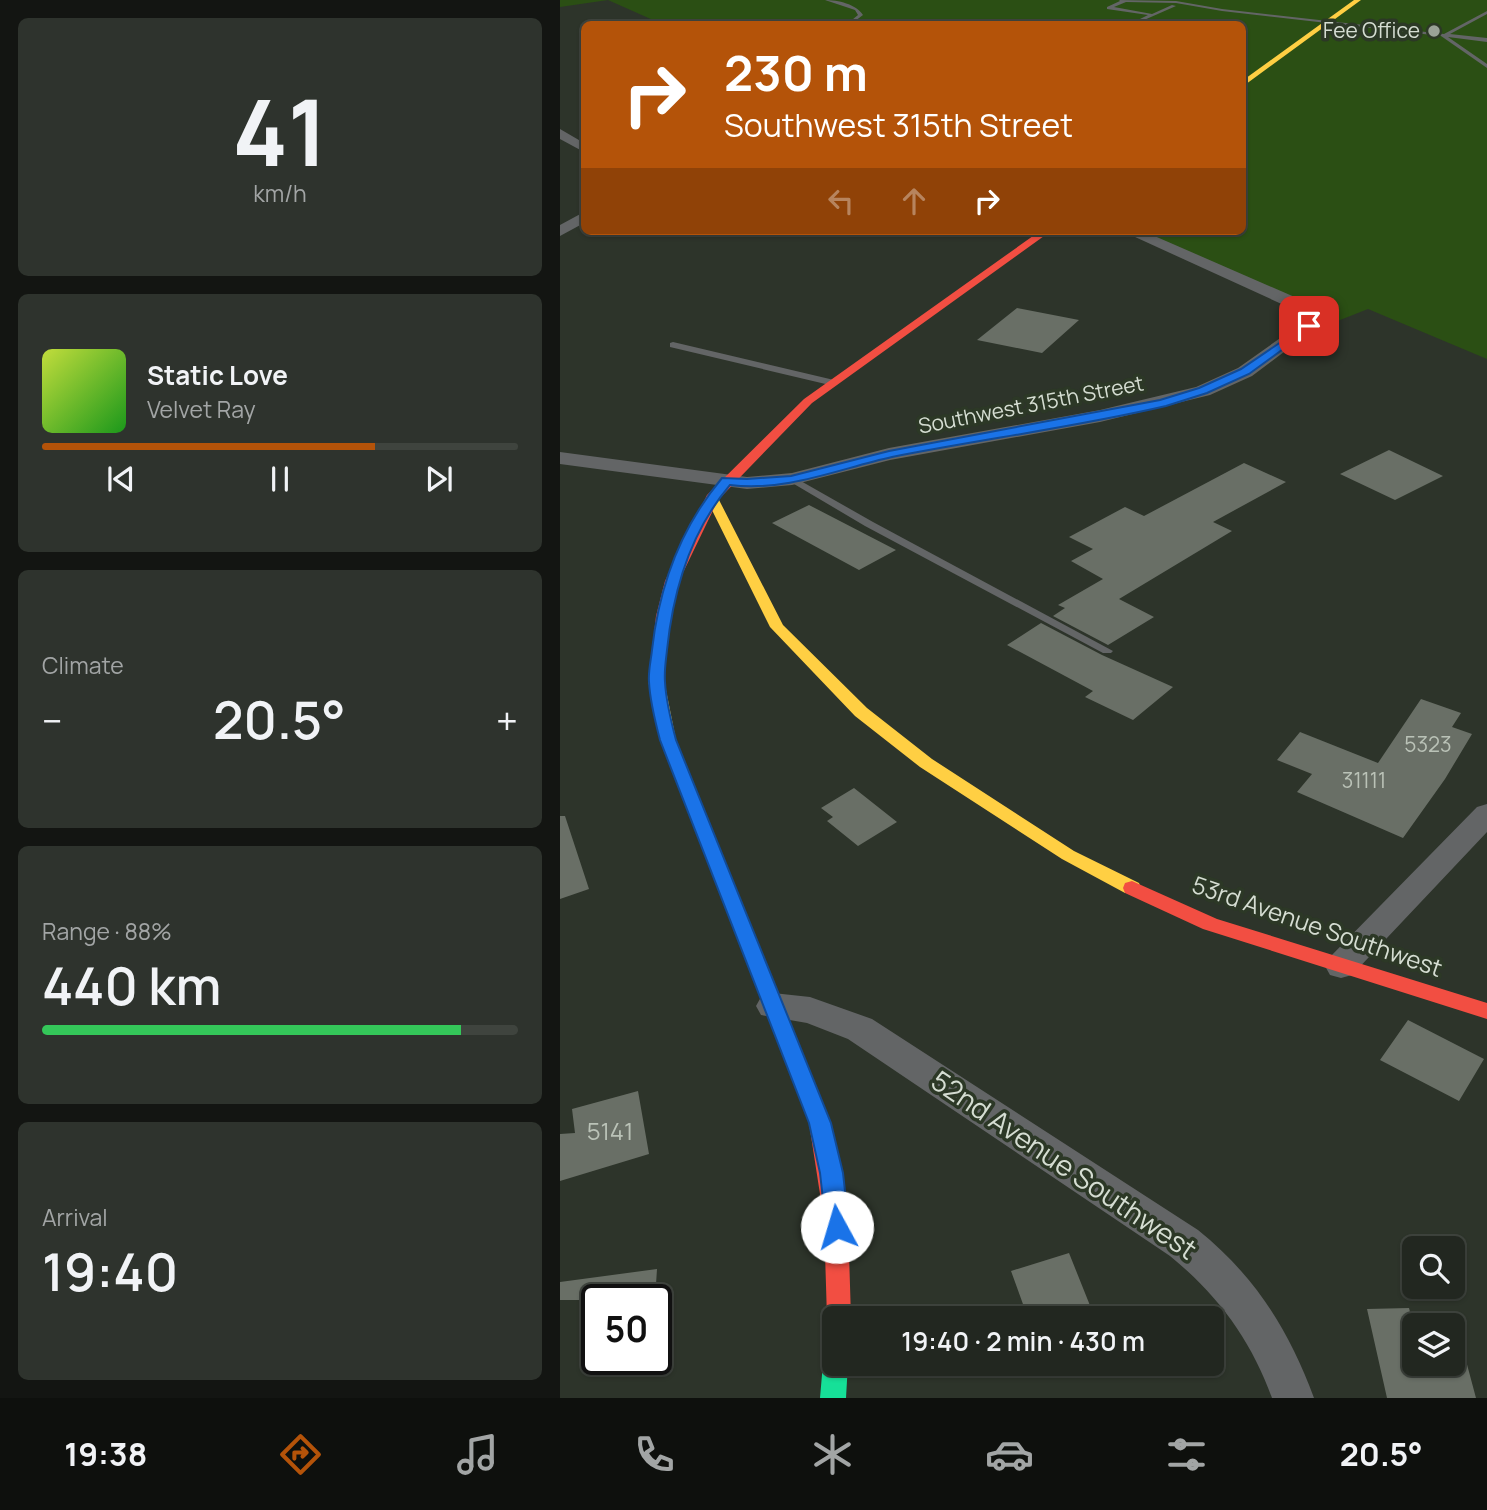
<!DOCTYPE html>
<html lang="en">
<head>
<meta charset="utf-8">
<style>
	body { margin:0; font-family:Manrope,sans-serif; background:#2e332d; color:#f1f3f6; height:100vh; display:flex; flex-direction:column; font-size:26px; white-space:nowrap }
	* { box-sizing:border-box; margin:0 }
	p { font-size:23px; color:#a2a5a5 }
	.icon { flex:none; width:38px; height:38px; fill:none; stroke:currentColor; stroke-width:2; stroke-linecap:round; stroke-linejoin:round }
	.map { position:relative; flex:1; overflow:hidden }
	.sheet { display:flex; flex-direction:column; gap:18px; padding:18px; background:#131512; width:560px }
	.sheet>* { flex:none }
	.hud { position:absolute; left:21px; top:21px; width:665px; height:214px; border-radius:10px; box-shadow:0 2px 5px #0004,0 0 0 2px #3f443e; background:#b45309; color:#fff; overflow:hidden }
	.controls { position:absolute; left:842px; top:1236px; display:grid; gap:14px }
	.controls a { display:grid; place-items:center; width:63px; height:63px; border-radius:10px; background:#222720; box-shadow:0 2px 5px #0004,0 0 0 2px #3f443e; font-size:35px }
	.speed { position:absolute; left:21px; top:1284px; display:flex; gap:14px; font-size:35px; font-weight:700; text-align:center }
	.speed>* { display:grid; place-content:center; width:91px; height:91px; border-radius:50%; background:#222720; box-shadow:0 2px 5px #0004,0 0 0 2px #3f443e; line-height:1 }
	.speed .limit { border:4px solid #111; border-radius:10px; background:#fff; color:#111 }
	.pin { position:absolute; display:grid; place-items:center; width:60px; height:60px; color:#fff; margin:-30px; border-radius:14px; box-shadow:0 4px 10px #0006 }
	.me { position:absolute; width:77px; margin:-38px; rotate:354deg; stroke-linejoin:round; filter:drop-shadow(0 0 5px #0008) }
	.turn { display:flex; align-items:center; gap:24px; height:147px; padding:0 28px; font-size:32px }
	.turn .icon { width:91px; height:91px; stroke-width:2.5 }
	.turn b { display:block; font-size:49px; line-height:60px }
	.lanes { display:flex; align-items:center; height:66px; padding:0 28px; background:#0003; justify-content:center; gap:35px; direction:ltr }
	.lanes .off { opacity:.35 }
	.big { font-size:52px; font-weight:600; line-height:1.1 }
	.sheet .tile { flex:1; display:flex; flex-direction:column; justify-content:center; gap:10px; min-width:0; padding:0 24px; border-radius:10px; background:#2e332d }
	.sheet .dial { align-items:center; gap:0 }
	.dial b { font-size:91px; line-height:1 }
	.song { display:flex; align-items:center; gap:21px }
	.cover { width:84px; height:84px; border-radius:10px; background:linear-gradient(135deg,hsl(70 70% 55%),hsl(120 70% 35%)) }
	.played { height:7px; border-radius:4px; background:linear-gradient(90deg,#b45309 70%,#3f443e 70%) }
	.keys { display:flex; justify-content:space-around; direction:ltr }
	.heat { display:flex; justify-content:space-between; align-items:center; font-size:38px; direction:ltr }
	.charge { height:10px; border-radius:5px; background:linear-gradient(90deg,#34c759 88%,#3f443e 0) }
	.trip { position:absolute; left:262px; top:1306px; width:402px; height:70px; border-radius:10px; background:#222720; box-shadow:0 2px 5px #0004,0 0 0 2px #3f443e; font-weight:600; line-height:70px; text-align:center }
	.dock { display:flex; height:112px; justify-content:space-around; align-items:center; background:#0e100d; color:#a2a5a5 }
	.dock .icon { width:49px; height:49px }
	.dock .on { color:#b45309 }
	.dock b { font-size:32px; color:#f1f3f6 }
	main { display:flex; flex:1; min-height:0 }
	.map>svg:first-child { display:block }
	.green { fill:#2b4f14 }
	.building { fill:#696f66 }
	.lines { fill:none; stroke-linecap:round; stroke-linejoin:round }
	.lane { fill:#636566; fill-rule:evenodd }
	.street { fill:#636566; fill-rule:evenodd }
	.fast { fill:#16e098; fill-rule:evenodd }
	.slow { fill:#ffcf43; fill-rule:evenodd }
	.jam { fill:#f24e42; fill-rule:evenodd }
	.route { fill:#1a73e8; stroke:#114b97; stroke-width:2 }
	.poi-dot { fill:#9aa297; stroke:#2c3826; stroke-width:2.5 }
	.labels { text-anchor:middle; stroke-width:7; stroke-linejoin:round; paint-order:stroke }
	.far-poi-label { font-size:21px; fill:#d5ddd2; stroke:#2c3826; text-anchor:end }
	.far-street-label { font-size:21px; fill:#d5ddd2; stroke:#2c3826 }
	.number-label { font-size:21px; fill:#bac2b7 }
	.street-label { font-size:24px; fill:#d5ddd2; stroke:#2c3826 }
	.near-number-label { font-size:24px; fill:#bac2b7 }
	.near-street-label { font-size:28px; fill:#d5ddd2; stroke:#2c3826 }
</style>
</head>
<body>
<main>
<section class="sheet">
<div class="tile dial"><b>41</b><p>km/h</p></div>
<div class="tile">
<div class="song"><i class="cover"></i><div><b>Static Love</b><p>Velvet Ray</p></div></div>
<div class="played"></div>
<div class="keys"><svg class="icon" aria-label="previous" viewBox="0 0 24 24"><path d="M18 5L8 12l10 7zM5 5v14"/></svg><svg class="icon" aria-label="pause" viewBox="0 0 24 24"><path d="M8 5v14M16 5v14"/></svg><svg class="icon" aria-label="next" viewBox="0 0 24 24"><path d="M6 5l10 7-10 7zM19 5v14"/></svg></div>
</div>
<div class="tile"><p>Climate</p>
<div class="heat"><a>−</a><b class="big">20.5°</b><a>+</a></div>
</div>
<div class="tile"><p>Range · 88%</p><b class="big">440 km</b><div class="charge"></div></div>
<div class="tile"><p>Arrival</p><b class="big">19:40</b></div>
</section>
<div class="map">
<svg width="927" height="1398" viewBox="0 0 927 1398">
	<rect width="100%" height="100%" fill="#2d342a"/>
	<path class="green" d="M 0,0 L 927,0 L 927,359 L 808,309 L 770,324 L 563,231 L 682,231 L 682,24 L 102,24 L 48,0 L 0,7 Z"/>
	<path class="building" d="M 457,308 L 519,320 L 482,353 L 417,340 Z
		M 829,450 L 883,476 L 835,500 L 780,474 Z
		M 684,463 L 726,482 L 653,522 L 672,531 L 559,599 L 594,617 L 548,645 L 493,616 L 505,608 L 498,605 L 543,579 L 511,561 L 533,549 L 509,537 L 565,507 L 584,516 Z
		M 249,505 L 336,550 L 299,570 L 212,523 Z
		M 481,623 L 542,655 L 613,687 L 573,720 L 525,697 L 533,691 L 447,645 Z
		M 861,699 L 901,713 L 892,727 L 912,734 L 885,779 L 843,838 L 737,792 L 752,774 L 717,760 L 740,732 L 818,763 Z
		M 294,788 L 337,822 L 298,846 L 267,821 L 273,817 L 261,808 Z
		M 0,816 L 5,816 L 29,889 L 0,899 Z
		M 848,1020 L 924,1059 L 899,1101 L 820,1060 Z
		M 78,1091 L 89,1154 L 0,1181 L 0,1134 L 15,1133 L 12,1109 Z
		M 509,1253 L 535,1318 L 468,1318 L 451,1271 Z
		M 97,1269 L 95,1300 L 0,1300 L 0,1282 Z
		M 849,1308 L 854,1328 L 854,1363 L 892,1363 L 892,1342 L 901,1342 L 916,1398 L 827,1398 L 807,1309 Z"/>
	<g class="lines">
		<path class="lane" d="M 265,0 C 278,0 296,4 303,15 L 291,24 L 287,24 L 298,15 L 295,10 Z
			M 559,0 L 616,1 L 662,9 L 884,34 L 927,11 L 927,14 L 890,34 L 927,38 L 927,42 L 888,37 L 927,64 L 927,68 L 881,36 L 662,11 L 616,3 L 566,2 L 554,7 L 592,14 L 612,5 L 616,6 L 575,24 L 570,24 L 588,15 L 547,9 L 547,7 L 560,1 Z
			M 113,342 L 274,380 L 278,383 L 274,386 L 110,347 L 110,343 Z
			M 232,476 L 313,522 L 553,651 L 551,653 L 543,653 L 305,526 L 229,481 L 229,477 Z"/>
		<path class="street" d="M 0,129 L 24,143 L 24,152 L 0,139 Z
			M 24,212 L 24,223 L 0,236 L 0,225 Z
			M 562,231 L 583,231 L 769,312 L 772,316 L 692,376 L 650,395 L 540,422 L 330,460 L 232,485 L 187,489 L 0,464 L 0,452 L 187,477 L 232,473 L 329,448 L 540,410 L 636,387 L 678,368 L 750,317 Z
			M 927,804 L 927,832 L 792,975 L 781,978 L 770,975 L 765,966 L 770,957 L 917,807 Z
			M 213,993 L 250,997 L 312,1019 L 638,1230 C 695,1276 729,1330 754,1398 L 712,1398 C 691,1340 658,1295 610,1256 L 288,1039 L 247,1023 L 201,1015 L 196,1006 L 201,997 Z"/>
		<path class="fast" d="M 275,1351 L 275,1363 L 288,1363 L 286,1398 L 260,1398 L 263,1363 L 267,1354 Z"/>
		<path class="slow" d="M 794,0 L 801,0 L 682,87 L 682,81 Z
			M 152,494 L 158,498 L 223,625 L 307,708 L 372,759 L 514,851 L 579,883 L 581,888 L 579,893 L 565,893 L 502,859 L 360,767 L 295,716 L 210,627 L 146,498 Z
			M 100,638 L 107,642 L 104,680 L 116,740 L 184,910 L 182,915 L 175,917 L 168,915 L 166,910 L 100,740 L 88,680 L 93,642 Z"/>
		<path class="jam" d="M 480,231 L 491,231 L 252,403 L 158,500 L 119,581 L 110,616 L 107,642 L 100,646 L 95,645 L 93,642 L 96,616 L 105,581 L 147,495 L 244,399 Z
			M 572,881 L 657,919 L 927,1003 L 927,1019 L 643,929 L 565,893 L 563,888 L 565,883 Z
			M 175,903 L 182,905 L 184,910 L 271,1123 L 288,1220 L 291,1318 L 275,1318 L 275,1328 L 270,1326 L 267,1318 L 264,1220 L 249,1123 L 166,910 L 168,905 Z"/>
	</g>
	<path class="route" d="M 749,323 L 754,326 L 752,328 L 689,374 L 647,393 L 606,406 C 516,427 423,439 332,457 C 278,469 226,492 170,485 C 131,531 113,591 107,650 C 106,660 104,671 105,682 C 106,702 111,721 116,740 L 271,1123 L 283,1173 L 289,1227 L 285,1235 L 277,1238 L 269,1235 L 266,1227 L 260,1173 L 249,1123 L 100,740 C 95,721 90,702 89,682 C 88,672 91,660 92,650 C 99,587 121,527 162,478 L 187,479 L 231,476 L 329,451 L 600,400 L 639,388 L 681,369 Z"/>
	<circle class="poi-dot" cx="874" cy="31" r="7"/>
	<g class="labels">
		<g class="far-poi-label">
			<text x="860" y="38">Fee Office</text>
		</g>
		<g class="far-street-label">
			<text transform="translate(471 405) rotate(-11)" y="7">Southwest 315th Street</text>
		</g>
		<g class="number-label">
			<text x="868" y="752">5323</text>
			<text x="804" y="788">31111</text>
		</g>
		<g class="street-label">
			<text transform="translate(757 927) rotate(19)" y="8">53rd Avenue Southwest</text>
		</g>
		<g class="near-number-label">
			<text x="50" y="1140">5141</text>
		</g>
		<g class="near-street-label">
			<text transform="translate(504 1165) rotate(34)" y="10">52nd Avenue Southwest</text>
		</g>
	</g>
</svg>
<div class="controls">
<a><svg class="icon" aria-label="search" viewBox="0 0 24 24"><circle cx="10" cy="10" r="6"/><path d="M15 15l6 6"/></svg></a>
<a><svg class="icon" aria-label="layers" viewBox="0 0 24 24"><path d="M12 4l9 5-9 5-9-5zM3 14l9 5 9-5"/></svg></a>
</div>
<div class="speed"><div class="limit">50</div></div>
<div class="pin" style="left:749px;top:326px;background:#d93025"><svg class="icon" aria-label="arrive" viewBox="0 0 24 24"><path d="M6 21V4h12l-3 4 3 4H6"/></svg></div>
<svg class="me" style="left:277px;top:1227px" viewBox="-20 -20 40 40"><circle r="19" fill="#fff"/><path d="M0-13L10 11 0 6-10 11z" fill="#1a73e8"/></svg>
<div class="trip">19:40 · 2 min · 430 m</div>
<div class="hud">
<div class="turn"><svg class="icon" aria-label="right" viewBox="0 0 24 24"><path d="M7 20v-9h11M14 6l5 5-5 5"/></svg><div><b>230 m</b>Southwest 315th Street</div></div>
<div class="lanes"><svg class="icon off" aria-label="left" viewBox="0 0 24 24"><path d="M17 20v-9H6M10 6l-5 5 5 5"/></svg><svg class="icon off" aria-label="ahead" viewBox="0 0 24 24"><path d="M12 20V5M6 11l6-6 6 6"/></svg><svg class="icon" aria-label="right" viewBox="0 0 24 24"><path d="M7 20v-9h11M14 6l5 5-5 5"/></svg></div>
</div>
</div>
</main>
<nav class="dock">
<b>19:38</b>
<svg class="icon on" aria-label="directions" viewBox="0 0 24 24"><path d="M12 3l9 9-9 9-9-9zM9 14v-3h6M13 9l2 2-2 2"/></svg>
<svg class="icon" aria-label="music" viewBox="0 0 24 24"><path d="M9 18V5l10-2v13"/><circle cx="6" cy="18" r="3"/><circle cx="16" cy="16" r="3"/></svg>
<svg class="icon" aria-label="phone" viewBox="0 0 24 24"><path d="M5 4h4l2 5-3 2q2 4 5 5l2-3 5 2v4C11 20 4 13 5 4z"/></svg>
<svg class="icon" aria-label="climate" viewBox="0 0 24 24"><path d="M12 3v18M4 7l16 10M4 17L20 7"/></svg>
<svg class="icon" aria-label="car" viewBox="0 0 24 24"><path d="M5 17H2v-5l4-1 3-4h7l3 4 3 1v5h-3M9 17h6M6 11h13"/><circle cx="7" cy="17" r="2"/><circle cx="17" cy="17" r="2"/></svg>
<svg class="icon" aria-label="filters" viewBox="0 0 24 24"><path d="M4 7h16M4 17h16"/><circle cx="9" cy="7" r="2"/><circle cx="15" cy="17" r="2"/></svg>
<b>20.5°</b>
</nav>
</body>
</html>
